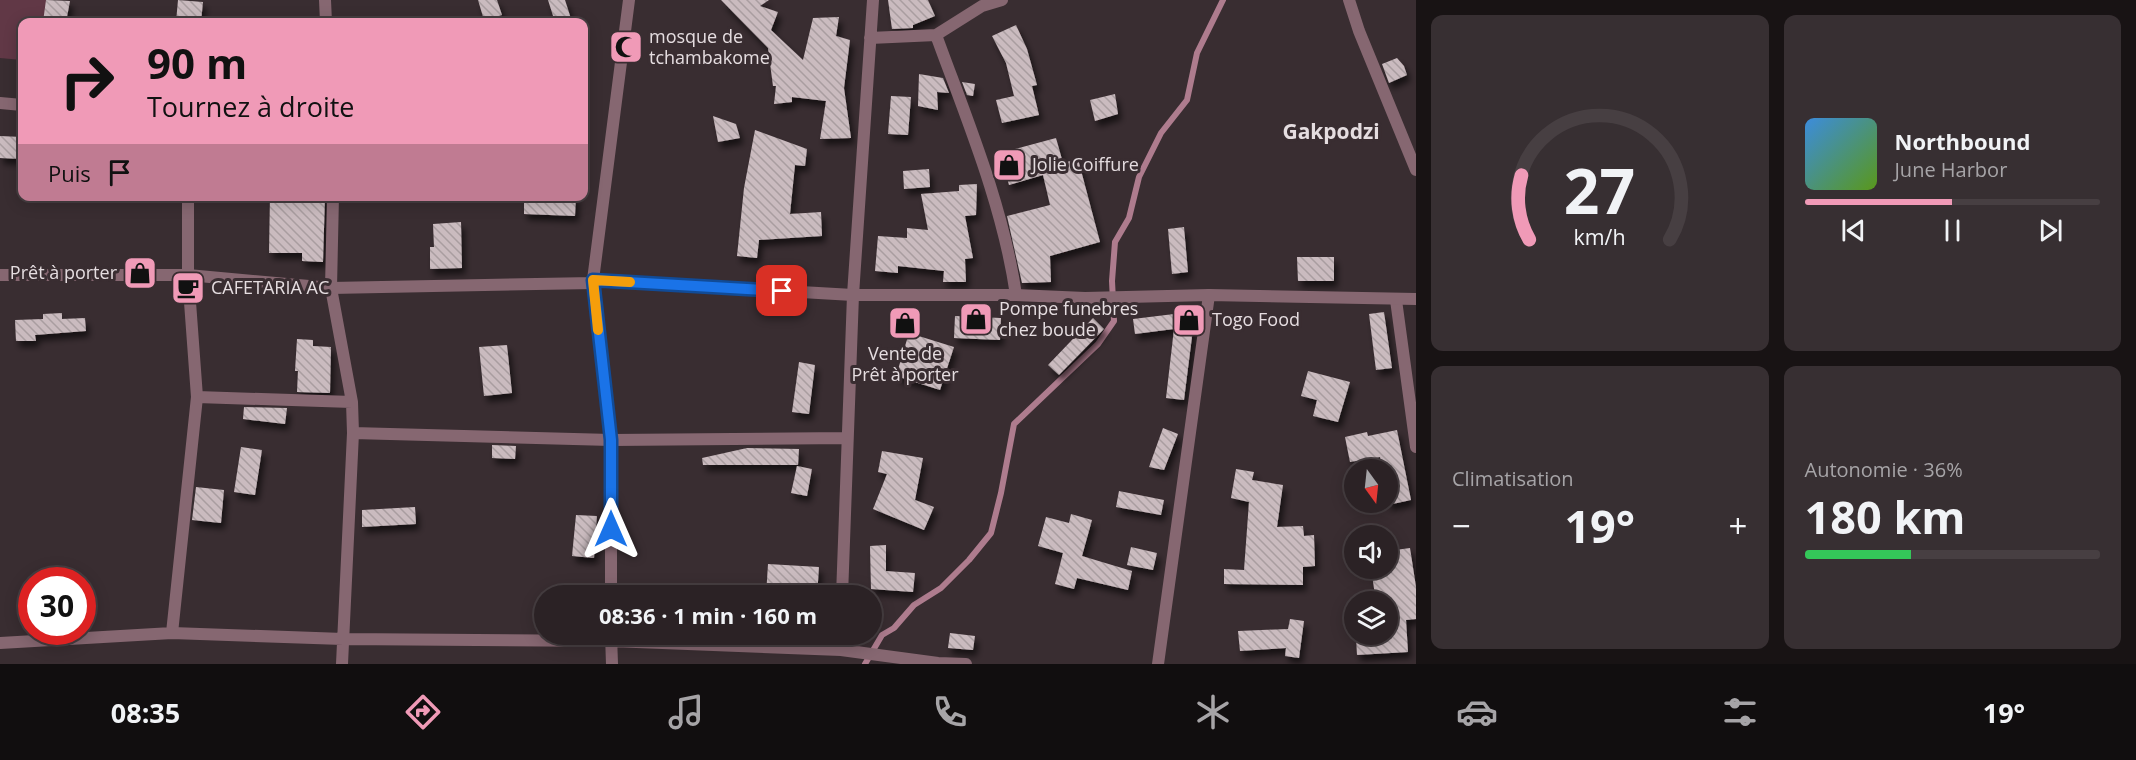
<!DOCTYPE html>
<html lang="fr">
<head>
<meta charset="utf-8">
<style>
	body { margin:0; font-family:"Open Sans",sans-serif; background:#372f32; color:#f1f3f6; height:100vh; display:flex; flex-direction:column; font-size:22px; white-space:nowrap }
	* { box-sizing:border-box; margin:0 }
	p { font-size:20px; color:#a6a4a7 }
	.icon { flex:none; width:33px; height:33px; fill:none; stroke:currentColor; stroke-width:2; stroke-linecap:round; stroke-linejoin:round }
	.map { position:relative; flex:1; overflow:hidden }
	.drawer { display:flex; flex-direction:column; gap:15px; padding:15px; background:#181314; width:720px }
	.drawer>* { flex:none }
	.guide { position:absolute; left:18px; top:18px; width:570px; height:183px; border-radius:12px; box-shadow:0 3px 15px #0003,0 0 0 2px #473f42; background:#f09ab7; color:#111; overflow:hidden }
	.needle { width:39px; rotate:165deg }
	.controls { position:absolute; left:1344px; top:459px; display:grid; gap:12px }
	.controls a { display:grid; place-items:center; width:54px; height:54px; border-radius:50%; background:#2b2225; box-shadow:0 3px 15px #0003,0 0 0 2px #473f42; font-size:30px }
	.speed { position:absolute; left:18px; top:567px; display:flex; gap:12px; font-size:30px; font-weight:700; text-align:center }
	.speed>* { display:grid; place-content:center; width:78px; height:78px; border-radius:50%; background:#2b2225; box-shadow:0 3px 15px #0003,0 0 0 2px #473f42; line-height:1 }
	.speed .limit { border:9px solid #d22; background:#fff; color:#111 }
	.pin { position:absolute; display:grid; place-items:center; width:51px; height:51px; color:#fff; margin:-26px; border-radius:12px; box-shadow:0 3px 9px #0006 }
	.me { position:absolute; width:66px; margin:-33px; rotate:0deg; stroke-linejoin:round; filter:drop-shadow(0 0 4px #0008) }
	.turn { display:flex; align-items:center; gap:21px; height:126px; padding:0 30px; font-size:27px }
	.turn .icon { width:78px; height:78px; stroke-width:2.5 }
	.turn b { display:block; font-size:42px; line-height:51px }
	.then { display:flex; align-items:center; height:57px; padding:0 30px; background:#0003; gap:12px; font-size:22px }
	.big { font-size:45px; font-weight:700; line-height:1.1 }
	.drawer .card { flex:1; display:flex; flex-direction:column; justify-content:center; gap:9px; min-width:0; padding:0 21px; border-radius:12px; background:#372f32 }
	.drawer .dial { align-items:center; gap:0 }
	.dial svg { height:156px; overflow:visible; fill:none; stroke:#473f42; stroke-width:7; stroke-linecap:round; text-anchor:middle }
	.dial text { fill:#f1f3f6; stroke:none }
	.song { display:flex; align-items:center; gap:18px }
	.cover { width:72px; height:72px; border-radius:9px; background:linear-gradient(135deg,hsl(210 70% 55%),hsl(90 70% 35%)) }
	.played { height:6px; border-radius:3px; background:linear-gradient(90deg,#f09ab7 50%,#473f42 50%) }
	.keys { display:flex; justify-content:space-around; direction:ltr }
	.heat { display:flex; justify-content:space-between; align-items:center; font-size:33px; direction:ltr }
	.charge { height:9px; border-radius:4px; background:linear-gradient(90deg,#34c759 36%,#473f42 0) }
	.drawer .tiles { flex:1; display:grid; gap:15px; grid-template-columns:repeat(2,1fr) }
	.trip { position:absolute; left:534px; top:585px; width:348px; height:60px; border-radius:30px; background:#2b2225; box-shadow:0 3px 15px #0003,0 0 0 2px #473f42; font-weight:700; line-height:60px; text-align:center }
	.tabs { display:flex; height:96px; justify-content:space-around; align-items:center; background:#110e0f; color:#a6a4a7 }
	.tabs .icon { width:42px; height:42px }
	.tabs .on { color:#f09ab7 }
	.tabs b { font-size:27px; color:#f1f3f6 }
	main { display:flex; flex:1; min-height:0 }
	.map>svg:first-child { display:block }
	.green { fill:#613846 }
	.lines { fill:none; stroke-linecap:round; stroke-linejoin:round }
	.stream { stroke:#ae7c8e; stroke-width:6 }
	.building { fill:url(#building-back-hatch); filter:url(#shadow) }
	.minor { stroke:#866771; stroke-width:12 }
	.tertiary { stroke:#866771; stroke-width:12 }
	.route-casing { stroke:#114b97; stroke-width:15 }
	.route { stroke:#1a73e8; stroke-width:10 }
	.slow { stroke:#f59e0b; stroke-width:10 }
	.labels { text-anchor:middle; stroke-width:6; stroke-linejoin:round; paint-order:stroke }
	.poi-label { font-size:18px; fill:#e5dde0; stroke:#392d31; text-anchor:start }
	.quarter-label { font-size:21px; font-weight:bold; fill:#e5dde0; stroke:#392d31 }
</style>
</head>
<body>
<main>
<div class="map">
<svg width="1416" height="664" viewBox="0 0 1416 664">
	<defs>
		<pattern id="building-back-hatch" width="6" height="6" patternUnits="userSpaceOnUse" patternTransform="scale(1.5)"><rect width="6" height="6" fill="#cabbbf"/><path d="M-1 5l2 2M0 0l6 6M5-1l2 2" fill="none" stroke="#a99da0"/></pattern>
		<filter id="shadow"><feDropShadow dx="3.5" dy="6" stdDeviation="3" flood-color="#0009"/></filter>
	</defs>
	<rect width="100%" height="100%" fill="#392d31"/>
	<path class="green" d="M 0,0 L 47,0 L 44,22 L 22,22 L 22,60 L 0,58 Z"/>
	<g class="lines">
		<path class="stream" d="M 865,664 L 882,635 L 894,628 L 914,605 L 941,588 L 969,560 L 991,533 L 1001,493 L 1014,424 L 1098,344 L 1114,321 L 1112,281 L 1115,242 L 1129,218 L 1139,177 L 1161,133 L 1187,100 L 1197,53 L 1223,0"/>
	</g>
	<path class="building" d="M 46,0 L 70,1 L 66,22 L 43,22 Z
		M 178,0 L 203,2 L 201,22 L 176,22 Z
		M 478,0 L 497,0 L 502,15 L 484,20 Z
		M 548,0 L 565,0 L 572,22 L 555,22 Z
		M 721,0 L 769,0 L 760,6 L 778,12 L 771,30 L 803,60 L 813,18 L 839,17 L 836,36 L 850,40 L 844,88 L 851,138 L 820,139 L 826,101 L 792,97 L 792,102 L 774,104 L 776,86 L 773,86 L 768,48 Z
		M 888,0 L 928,0 L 935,16 L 913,25 L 913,28 L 892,29 Z
		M 1016,25 L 1027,49 L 1037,85 L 1032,86 L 1039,115 L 1002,123 L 996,100 L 1014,96 L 1006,63 L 992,36 Z
		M 1397,58 L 1404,66 L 1407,75 L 1389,83 L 1382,64 Z
		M 919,74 L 943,78 L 949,93 L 937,92 L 938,110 L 918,106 Z
		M 962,82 L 975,84 L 973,96 L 967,95 Z
		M 1115,94 L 1118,114 L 1095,121 L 1090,100 Z
		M 891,96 L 911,97 L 908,135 L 888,134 Z
		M 713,116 L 736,124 L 740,138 L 718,142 Z
		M 755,130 L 807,149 L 805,166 L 795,165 L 790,214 L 821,212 L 822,236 L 759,240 L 757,258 L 737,256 L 744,188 Z
		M 0,136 L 22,137 L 22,159 L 0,158 Z
		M 1056,138 L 1063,163 L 1078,159 L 1100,242 L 1050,256 L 1051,282 L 1022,283 L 1007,216 L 1050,205 L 1043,175 L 1009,185 L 1002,159 L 1006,158 L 1004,152 Z
		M 929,169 L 930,187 L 904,189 L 903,171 Z
		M 977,184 L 976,215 L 965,216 L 973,258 L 965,259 L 966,282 L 943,282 L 944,271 L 898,266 L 898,273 L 875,271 L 878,236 L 907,238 L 907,228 L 928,230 L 921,194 L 959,191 L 959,185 Z
		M 270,196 L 325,196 L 323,262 L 302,261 L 302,253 L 269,253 Z
		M 524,196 L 576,196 L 575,216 L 524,214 Z
		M 461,222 L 462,268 L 430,269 L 430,247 L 434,247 L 433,224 Z
		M 1184,227 L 1188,272 L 1172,274 L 1168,229 Z
		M 1297,257 L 1334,257 L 1334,281 L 1298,281 Z
		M 1384,312 L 1392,368 L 1376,370 L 1369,314 Z
		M 62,313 L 62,319 L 85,318 L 86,331 L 35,335 L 36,341 L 16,341 L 15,320 L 43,319 L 43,314 Z
		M 1174,314 L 1198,316 L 1196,326 L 1190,327 L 1193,329 L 1184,400 L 1166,398 L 1174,329 L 1135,334 L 1133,319 Z
		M 955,316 L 1001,318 L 1000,340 L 954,338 Z
		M 1093,318 L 1104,329 L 1059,375 L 1048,365 Z
		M 909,333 L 954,347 L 940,390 L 896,376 Z
		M 297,339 L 313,340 L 313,346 L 331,347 L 330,393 L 297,392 L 298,371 L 295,371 Z
		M 507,345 L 512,393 L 484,396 L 479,347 Z
		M 799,362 L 815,365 L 809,414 L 792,412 Z
		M 1308,371 L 1350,382 L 1338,422 L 1313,416 L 1317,400 L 1301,396 Z
		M 244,407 L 287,408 L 285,424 L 243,419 Z
		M 1163,428 L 1178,434 L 1164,470 L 1149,467 Z
		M 1397,430 L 1411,500 L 1388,505 L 1388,470 L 1383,470 L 1380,457 L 1350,462 L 1345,437 L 1367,432 L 1368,436 Z
		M 492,445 L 516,446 L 515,459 L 492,458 Z
		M 241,447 L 262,450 L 255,495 L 234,492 Z
		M 747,448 L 799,449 L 798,465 L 703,465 L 702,458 Z
		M 882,451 L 923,458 L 915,500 L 934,507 L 924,530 L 873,509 L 887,474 L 878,472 Z
		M 797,466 L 812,469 L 807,496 L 791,493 Z
		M 1236,469 L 1254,472 L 1252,480 L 1283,485 L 1277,527 L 1303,526 L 1304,536 L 1314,535 L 1315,566 L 1303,567 L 1303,585 L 1224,584 L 1224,569 L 1244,570 L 1249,502 L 1231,498 Z
		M 196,487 L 224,490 L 221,523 L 192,520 Z
		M 1119,491 L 1164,500 L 1161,515 L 1116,507 Z
		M 415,507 L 416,524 L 362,527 L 362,510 Z
		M 1071,514 L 1092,520 L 1082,556 L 1132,571 L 1128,590 L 1077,578 L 1074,589 L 1055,584 L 1063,553 L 1038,546 L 1046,517 L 1069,523 Z
		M 576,515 L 597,516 L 594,558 L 572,556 Z
		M 886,545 L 886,571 L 915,573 L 913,592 L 871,589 L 870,546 Z
		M 1131,547 L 1157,553 L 1153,570 L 1127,565 Z
		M 1410,548 L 1416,587 L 1416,619 L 1406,620 L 1408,652 L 1357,655 L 1356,637 L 1388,635 L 1388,602 L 1376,602 L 1371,568 L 1388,568 L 1388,551 Z
		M 768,564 L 819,567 L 817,596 L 766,596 Z
		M 1290,619 L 1304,621 L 1299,658 L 1285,656 L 1286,648 L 1240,651 L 1238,631 L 1288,629 Z
		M 950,633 L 975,636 L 973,650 L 948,648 Z"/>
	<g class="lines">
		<path class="minor" d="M 325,0 L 326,22
			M 1349,0 L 1359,31 L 1416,170
			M 936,35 C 967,120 1003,205 1016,295
			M 870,38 L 936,35 L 982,6 L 1002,0
			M 0,103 L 22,105
			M 333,196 L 331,288 L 352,402 L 353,433 L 342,664
			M 593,280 L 629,0
			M 593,283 L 611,440 L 611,596
			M 1396,300 L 1416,447
			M 197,397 L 352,402
			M 353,433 L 611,440 L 847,438
			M 842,596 L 853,295 L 873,0
			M 172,633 L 197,397 L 188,275 L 188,196
			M 611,635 L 612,664
			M 0,643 L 172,633 L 343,639 L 611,641 L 841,650 L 938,663 L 966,664
			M 841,650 L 841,634
			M 1158,664 L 1209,295"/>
		<path class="tertiary" d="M 0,275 L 188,275 L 331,288 L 593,283 L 593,280 L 853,295 L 1016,295 L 1085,298 L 1209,295 L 1416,299"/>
	</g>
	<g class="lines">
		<defs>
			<path id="route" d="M 611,529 L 611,440 L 593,280 L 782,291"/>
		</defs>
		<use href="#route" class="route-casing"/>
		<use href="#route" class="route"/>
		<path class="slow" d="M 598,330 L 593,280 L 630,282"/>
	</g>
	<defs>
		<symbol id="mosque-square" viewBox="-11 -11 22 22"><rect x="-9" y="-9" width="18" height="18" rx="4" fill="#f09ab7" stroke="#392d31"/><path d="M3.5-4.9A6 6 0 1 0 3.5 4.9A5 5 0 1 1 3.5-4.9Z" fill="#111"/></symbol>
		<symbol id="shop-square" viewBox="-11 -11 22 22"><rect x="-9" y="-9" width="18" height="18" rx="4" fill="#f09ab7" stroke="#392d31"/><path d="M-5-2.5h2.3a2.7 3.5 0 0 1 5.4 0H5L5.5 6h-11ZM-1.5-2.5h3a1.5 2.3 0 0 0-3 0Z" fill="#111"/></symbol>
		<symbol id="cafe-square" viewBox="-11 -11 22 22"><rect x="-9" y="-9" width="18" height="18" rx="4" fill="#f09ab7" stroke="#392d31"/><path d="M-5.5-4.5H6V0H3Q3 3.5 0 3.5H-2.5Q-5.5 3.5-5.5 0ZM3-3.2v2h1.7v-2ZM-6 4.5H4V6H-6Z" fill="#111"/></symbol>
	</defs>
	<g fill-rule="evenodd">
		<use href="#mosque-square" x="607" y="28" width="38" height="38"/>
		<use href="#shop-square" x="990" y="146" width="38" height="38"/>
		<use href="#shop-square" x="121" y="254" width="38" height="38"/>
		<use href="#cafe-square" x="169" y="269" width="38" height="38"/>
		<use href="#shop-square" x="957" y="300" width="38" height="38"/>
		<use href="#shop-square" x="1170" y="301" width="38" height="38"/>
		<use href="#shop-square" x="886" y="304" width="38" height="38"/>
	</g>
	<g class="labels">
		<g class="poi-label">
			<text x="649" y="43">mosque de<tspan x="649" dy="21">tchambakome</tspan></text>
			<text x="1032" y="171">Jolie Coiffure</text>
			<text x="117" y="279" text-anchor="end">Prêt à porter</text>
			<text x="211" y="294">CAFETARIA AC</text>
			<text x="999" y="315">Pompe funebres<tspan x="999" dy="21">chez boude</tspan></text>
			<text x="1212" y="326">Togo Food</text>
			<text x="905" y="360" text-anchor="middle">Vente de<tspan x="905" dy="21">Prêt à porter</tspan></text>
		</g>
		<g class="quarter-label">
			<text x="1331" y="139">Gakpodzi</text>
		</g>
	</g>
</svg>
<div class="controls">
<a><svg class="needle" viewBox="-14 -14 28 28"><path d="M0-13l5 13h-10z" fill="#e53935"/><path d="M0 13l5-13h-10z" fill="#a6a4a7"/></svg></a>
<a><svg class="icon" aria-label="sound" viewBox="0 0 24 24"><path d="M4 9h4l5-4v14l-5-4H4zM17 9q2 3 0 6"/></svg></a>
<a><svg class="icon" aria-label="layers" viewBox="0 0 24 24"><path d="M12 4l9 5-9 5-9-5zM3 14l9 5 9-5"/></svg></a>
</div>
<div class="speed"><div class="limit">30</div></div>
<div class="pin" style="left:782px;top:291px;background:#d93025"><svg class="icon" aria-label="arrive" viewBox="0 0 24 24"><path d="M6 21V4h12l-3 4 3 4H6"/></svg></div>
<svg class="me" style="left:611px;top:529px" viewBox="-20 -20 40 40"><path d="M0-17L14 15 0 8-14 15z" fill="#1a73e8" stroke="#fff" stroke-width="4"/></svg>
<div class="trip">08:36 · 1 min · 160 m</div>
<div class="guide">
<div class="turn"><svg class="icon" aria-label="right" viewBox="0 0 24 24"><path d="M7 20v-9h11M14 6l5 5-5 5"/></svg><div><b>90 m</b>Tournez à droite</div></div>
<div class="then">Puis<svg class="icon" aria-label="arrive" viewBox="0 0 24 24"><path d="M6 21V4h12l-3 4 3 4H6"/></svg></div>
</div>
</div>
<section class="drawer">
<div class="tiles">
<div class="card dial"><svg viewBox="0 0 100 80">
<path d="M14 69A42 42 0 1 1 86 69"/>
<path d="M14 69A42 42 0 0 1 10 36" stroke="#f09ab7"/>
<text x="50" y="56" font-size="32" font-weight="700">27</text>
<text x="50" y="72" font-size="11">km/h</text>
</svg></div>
<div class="card">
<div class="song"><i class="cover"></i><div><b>Northbound</b><p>June Harbor</p></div></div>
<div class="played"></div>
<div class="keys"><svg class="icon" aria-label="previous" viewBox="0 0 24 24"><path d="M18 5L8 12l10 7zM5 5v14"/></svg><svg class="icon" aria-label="pause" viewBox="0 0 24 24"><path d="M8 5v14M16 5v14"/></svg><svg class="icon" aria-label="next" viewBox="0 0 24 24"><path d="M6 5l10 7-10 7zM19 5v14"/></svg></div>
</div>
<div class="card"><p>Climatisation</p>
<div class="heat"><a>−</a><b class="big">19°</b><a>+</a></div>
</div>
<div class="card"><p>Autonomie · 36%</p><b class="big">180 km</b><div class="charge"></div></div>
</div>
</section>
</main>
<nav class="tabs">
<b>08:35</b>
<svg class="icon on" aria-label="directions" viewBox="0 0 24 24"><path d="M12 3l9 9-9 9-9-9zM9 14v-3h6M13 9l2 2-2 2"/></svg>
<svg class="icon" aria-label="music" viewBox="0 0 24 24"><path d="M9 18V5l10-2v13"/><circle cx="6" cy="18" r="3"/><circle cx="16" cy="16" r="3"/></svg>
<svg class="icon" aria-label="phone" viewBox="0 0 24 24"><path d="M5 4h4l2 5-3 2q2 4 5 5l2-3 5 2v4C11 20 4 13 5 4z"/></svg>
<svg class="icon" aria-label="climate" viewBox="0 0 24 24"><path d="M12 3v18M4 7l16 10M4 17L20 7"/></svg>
<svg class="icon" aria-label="car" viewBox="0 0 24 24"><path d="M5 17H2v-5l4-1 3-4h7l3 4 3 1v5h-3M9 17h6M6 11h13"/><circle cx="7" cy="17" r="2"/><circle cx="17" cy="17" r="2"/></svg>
<svg class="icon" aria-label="filters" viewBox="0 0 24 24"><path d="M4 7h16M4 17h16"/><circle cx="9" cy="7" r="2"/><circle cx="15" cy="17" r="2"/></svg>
<b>19°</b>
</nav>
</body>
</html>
